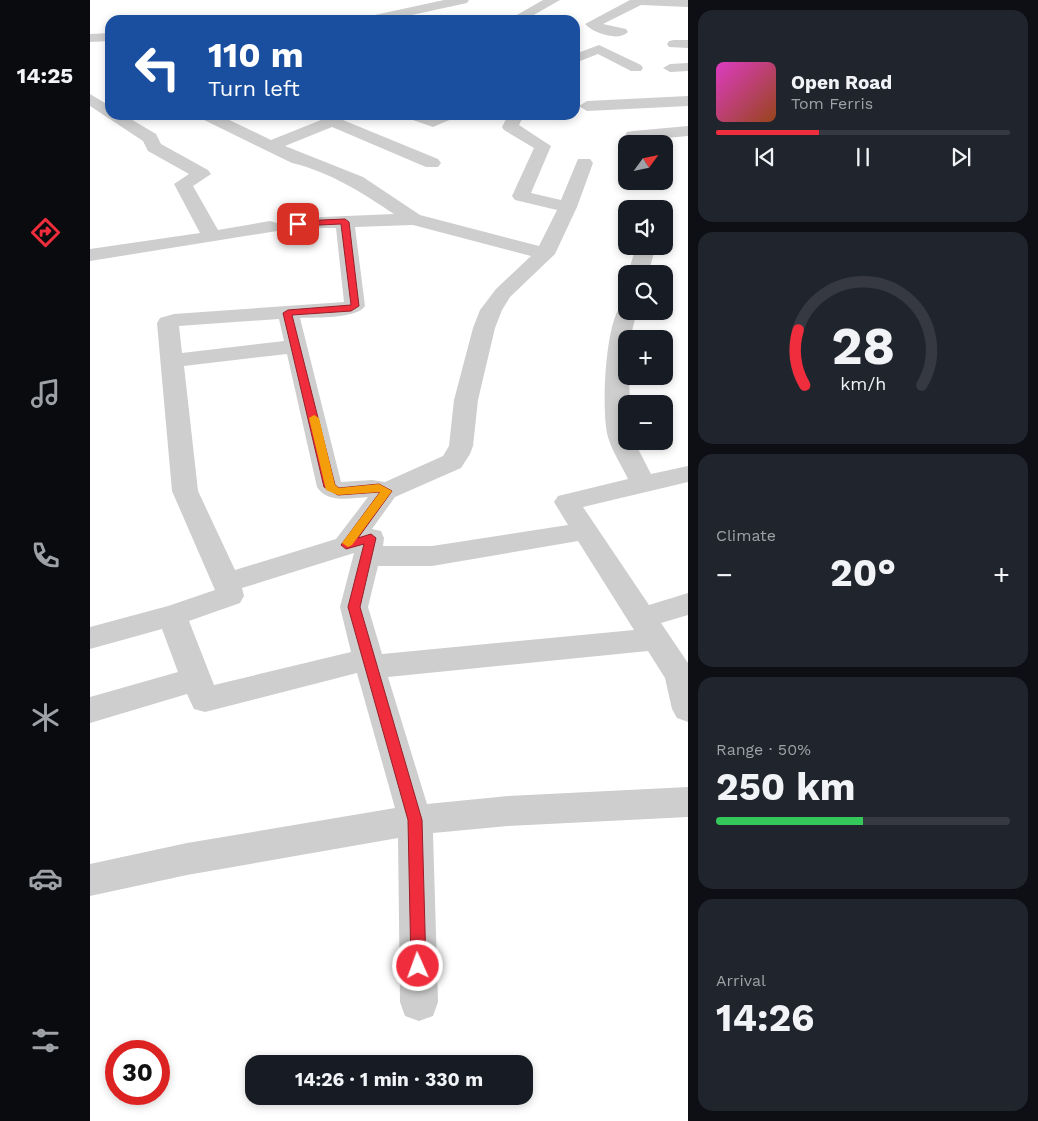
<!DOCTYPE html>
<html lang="en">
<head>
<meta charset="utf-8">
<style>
	body { margin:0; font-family:"Work Sans",sans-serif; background:#20242c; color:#f1f3f6; height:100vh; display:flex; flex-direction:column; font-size:19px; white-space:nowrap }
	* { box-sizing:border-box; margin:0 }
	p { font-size:16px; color:#9ea1a6 }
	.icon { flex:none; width:28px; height:28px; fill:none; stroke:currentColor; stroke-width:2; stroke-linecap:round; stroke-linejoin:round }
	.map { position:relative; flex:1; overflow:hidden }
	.drawer { display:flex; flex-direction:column; gap:10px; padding:10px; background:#0d0f14; width:350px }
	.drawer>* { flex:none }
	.guide { position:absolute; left:15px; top:15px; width:475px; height:105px; border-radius:15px; box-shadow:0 2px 8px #0003; background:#1a4fa0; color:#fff; overflow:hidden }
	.needle { width:32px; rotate:57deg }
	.controls { position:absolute; left:528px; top:135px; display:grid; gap:10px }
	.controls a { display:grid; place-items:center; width:55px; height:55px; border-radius:10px; background:#171b24; box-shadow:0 2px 8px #0003; font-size:25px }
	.speed { position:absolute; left:15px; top:1040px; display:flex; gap:10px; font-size:25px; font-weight:700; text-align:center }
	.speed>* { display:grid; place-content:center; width:65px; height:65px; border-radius:50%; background:#171b24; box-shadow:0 2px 8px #0003; line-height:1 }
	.speed .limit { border:8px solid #d22; background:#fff; color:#111 }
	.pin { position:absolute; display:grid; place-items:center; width:42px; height:42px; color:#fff; margin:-21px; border-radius:10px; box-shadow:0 2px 8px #0006 }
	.me { position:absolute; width:55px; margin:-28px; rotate:358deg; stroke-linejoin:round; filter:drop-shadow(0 0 4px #0008) }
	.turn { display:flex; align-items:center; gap:18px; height:105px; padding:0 20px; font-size:22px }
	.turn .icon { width:65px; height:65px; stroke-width:2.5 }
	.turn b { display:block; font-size:35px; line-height:42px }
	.big { font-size:38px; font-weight:700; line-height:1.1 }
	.drawer .widget { flex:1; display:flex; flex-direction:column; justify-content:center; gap:8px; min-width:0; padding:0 18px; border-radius:15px; background:#20242c }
	.drawer .dial { align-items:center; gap:0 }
	.dial svg { height:130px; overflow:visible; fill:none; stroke:#363941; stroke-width:7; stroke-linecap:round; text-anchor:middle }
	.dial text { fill:#f1f3f6; stroke:none }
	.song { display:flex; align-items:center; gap:15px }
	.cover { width:60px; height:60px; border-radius:8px; background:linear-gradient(135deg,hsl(310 70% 55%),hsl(20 70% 35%)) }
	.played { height:5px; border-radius:2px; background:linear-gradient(90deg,#ef2d3c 35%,#363941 35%) }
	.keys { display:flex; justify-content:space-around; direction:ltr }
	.heat { display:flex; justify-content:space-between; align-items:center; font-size:28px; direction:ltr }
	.charge { height:8px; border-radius:4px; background:linear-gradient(90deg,#34c759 50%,#363941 0) }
	.trip { position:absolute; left:155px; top:1055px; width:288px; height:50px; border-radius:15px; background:#171b24; box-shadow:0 2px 8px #0003; font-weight:700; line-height:50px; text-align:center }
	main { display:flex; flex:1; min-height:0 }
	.tab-bar { display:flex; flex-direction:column; width:90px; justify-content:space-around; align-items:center; background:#090b0e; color:#9ea1a6 }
	.tab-bar .icon { width:35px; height:35px }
	.tab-bar .active { color:#ef2d3c }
	.tab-bar b { font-size:22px; color:#f1f3f6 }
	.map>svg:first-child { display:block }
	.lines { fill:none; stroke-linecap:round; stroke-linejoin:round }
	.minor { fill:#cecece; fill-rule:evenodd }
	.route { fill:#ef2d3c; stroke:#9b1d27 }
	.slow { fill:#f59e0b }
</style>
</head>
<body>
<main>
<nav class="tab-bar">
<b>14:25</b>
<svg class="icon active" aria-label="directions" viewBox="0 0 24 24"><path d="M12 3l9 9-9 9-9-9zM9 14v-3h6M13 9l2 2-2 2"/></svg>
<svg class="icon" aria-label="music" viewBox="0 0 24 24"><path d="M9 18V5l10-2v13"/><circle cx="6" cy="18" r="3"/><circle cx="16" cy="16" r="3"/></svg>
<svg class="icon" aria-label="phone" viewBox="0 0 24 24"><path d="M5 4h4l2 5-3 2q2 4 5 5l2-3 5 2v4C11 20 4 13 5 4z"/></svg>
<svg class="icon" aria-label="climate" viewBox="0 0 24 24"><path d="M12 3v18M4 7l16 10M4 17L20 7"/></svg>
<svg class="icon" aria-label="car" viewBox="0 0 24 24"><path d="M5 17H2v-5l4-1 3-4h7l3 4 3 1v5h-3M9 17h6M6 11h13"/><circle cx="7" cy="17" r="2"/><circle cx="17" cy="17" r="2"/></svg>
<svg class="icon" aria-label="filters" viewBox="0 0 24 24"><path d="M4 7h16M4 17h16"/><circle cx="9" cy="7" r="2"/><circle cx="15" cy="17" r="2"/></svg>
</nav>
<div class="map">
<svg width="598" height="1121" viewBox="0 0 598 1121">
	<rect width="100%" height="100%" fill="#fff"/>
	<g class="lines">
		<path class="minor" d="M 354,0 L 379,0 L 377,3 L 299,20 L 273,20 L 280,16 Z
			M 453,0 L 470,0 L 435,20 L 418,20 Z
			M 540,0 L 598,0 L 598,7 L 551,5 L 513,24 L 536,29 L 538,32 C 529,42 503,33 495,24 Z
			M 20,33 L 20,41 L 0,42 L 0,34 Z
			M 584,40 L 598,40 L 598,48 L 579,47 L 577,44 L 579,41 Z
			M 509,45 L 551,65 L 553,68 L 551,71 L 541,71 L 508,54 L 485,63 L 485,54 Z
			M 598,63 L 598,71 L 580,72 L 573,68 L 580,64 Z
			M 0,94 L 20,106 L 20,115 L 34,115 L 66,134 L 71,144 L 118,170 L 121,174 L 103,186 L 128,230 L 180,221 L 187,223 L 189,227 L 187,231 L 0,261 L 0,249 L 110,233 L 84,184 L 99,174 L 58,151 L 53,141 L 0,106 Z
			M 598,96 L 598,106 L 497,111 L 489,106 L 497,101 Z
			M 108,115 L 129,115 L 181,140 L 236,118 L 248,118 L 348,159 L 351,163 L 348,167 L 336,167 L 242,127 L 195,146 L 273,177 L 330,215 L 449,246 L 467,210 L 425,200 L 422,196 L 444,148 L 414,130 L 412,127 L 418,115 L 434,115 L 429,125 L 461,146 L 441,193 L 471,200 L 488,159 L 500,159 L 503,163 L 487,207 L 465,254 L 420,297 L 412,310 L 405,328 L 388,400 L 383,446 L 380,454 L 371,468 L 305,497 L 282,529 L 291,531 L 294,538 L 293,546 L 342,546 L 478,525 L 464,502 L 468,496 L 538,479 C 532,466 522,451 518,437 C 511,413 515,327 530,307 L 536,305 L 536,311 L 547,311 L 540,339 L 536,339 L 536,376 L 539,376 L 540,404 L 536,404 L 536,441 L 544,441 L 561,474 L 598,466 L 598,482 L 493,507 L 559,605 L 598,593 L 598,615 L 571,623 L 598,663 L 598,722 L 587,718 L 582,709 L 575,678 L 558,651 L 298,677 L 337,804 L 418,796 L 598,787 L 598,817 L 418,826 L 343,833 L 348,1002 L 343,1016 L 329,1021 L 315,1016 L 310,1002 L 308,838 L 97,875 L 0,896 L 0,864 L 97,843 L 305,808 L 267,673 L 115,712 L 104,709 L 97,694 L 0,723 L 0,697 L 88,672 L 72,629 L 0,649 L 0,627 L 78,606 L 125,590 L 82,491 L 67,323 L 70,318 L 84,314 L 254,302 L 246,228 L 201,228 L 199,224 L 201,220 L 208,218 L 304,214 C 271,192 240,172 202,163 L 110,118 ZM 323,225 L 441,256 L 406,289 L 390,310 L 383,328 L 364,400 L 359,446 L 353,456 L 295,482 L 282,480 L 251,482 L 210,318 C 226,317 267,319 275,306 L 265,227 ZM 189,319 L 194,341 L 92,353 L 89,326 ZM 197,354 L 227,487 C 238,504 261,498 278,497 L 246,539 L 145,570 L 108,491 L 94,366 ZM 488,541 L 544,630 L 292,654 L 278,607 L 288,566 L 342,566 ZM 264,553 L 250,607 L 261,652 L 124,685 L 99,621 L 150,603 L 154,596 L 152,588 Z
			M 315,115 L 366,115 L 364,118 L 343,127 L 317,118 Z
			M 598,126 L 598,136 L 543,141 L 537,140 L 535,136 L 537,132 L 543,131 Z
			M 546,246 L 566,246 L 558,274 L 538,274 Z"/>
	</g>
	<path class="route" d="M 255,219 L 259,222 L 269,306 L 261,311 L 202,315 L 245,485 L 249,488 L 289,484 L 302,491 L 268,538 L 281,534 L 286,538 L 270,607 L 332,820 L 336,966 L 334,971 L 328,974 L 323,971 L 321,966 L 318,820 L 258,607 L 274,544 L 256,549 L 251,545 L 290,492 L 248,495 L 234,487 L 193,313 L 198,310 L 261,305 L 251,224 L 208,226 L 205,224 L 208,221 Z"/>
	<path class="slow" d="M 224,415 L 229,418 L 245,485 L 249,488 L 289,484 L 302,491 L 262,545 L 258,547 L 252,543 L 290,492 L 248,495 L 236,490 L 219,418 Z"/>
</svg>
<div class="controls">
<a><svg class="needle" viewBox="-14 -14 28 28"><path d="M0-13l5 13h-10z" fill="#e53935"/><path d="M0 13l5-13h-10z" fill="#9ea1a6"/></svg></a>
<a><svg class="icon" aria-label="sound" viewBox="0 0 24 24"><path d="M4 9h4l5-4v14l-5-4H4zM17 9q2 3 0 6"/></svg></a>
<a><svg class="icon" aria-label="search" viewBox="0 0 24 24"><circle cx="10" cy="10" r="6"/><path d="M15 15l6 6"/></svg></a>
<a>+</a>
<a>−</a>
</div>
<div class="speed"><div class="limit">30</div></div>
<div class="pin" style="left:208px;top:224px;background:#d93025"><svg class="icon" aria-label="arrive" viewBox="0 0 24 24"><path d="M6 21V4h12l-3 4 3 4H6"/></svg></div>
<svg class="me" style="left:328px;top:966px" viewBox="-20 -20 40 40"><circle r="17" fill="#ef2d3c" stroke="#fff" stroke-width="3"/><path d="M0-11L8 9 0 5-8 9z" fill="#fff"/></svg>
<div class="trip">14:26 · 1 min · 330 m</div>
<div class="guide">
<div class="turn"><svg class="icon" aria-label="left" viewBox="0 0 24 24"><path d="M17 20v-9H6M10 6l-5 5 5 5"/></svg><div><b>110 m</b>Turn left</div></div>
</div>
</div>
<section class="drawer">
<div class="widget">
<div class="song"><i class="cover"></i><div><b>Open Road</b><p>Tom Ferris</p></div></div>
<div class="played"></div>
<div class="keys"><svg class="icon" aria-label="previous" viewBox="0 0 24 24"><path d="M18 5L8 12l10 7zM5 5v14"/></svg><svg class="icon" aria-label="pause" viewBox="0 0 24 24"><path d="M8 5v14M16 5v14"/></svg><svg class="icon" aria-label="next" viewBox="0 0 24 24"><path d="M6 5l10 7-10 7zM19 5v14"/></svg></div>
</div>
<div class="widget dial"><svg viewBox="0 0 100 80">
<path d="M14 69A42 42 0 1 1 86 69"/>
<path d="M14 69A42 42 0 0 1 10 35" stroke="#ef2d3c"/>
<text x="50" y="56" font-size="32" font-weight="700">28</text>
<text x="50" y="72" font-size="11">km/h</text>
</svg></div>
<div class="widget"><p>Climate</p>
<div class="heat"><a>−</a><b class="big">20°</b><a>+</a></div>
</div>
<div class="widget"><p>Range · 50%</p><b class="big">250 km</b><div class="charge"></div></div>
<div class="widget"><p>Arrival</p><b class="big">14:26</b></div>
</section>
</main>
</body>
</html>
